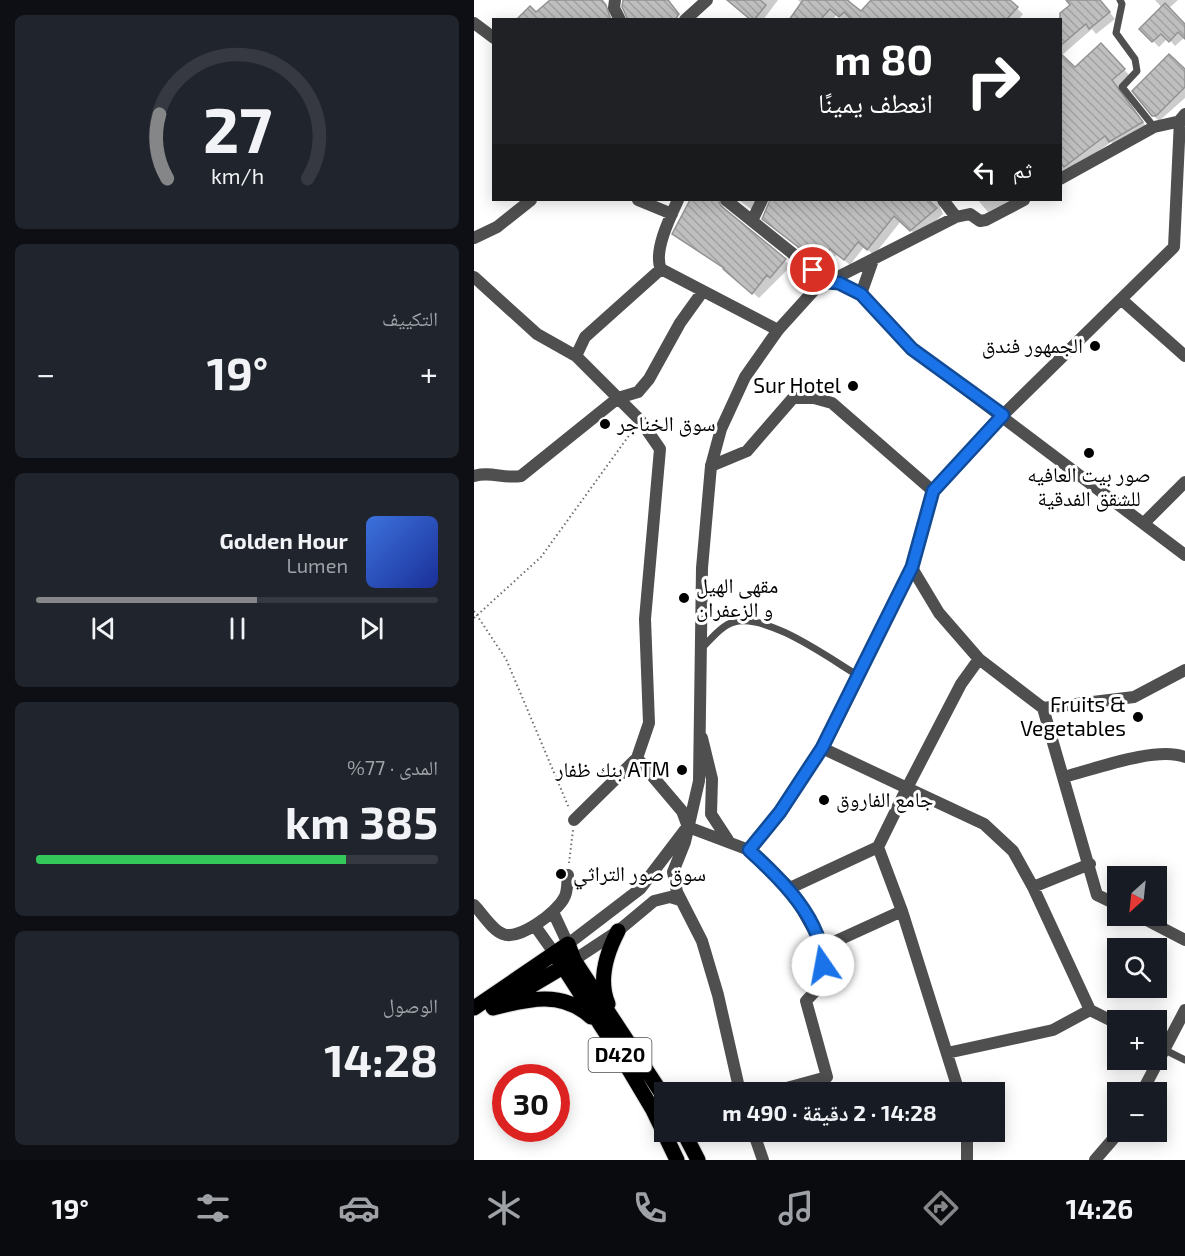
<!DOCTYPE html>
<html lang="ar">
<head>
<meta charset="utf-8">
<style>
	body { margin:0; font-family:"Exo 2","Noto Naskh Arabic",sans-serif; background:#20242c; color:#f1f3f6; direction:rtl; height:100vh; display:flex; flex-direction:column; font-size:22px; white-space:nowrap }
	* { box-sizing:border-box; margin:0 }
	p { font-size:20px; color:#9ea1a6 }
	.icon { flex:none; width:33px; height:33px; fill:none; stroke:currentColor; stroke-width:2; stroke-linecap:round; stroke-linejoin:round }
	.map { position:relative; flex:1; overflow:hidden; direction:ltr }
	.drawer { display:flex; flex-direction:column; gap:15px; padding:15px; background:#0d0f14; width:474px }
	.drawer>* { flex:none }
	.hud { position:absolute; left:18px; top:18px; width:570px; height:183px; border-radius:0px; box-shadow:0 3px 15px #0003; direction:rtl; background:#202124; color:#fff; overflow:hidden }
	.needle { width:39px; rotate:207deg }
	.fabs { position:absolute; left:633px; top:866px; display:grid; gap:12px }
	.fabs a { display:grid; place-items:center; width:60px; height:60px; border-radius:0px; background:#171b24; box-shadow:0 3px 15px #0003; font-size:30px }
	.speed { position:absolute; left:18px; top:1064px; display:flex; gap:12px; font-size:30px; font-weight:700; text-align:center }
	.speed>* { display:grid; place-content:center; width:78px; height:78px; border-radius:50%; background:#171b24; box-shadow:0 3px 15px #0003; line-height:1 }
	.speed .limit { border:9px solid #d22; background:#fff; color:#111 }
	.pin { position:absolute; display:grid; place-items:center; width:51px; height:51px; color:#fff; margin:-26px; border:3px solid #fff; border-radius:50%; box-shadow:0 2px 6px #0007 }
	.me { position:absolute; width:66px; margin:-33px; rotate:348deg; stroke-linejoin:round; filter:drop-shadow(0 0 4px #0008) }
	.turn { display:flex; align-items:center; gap:21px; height:126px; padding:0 30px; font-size:27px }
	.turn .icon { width:78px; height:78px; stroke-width:2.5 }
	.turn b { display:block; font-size:42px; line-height:51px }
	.then { display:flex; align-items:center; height:57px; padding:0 30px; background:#0003; gap:12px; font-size:22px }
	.big { font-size:45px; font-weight:700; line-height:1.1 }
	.drawer .card { flex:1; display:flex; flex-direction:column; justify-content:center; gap:9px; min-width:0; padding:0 21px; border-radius:9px; background:#20242c }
	.drawer .dial { align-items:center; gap:0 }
	.dial svg { height:156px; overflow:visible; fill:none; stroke:#363941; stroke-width:7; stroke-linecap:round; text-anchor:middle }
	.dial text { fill:#f1f3f6; stroke:none }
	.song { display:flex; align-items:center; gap:18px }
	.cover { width:72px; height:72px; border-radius:9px; background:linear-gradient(135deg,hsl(220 70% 55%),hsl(230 70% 35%)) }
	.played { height:6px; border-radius:3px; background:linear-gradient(90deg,#858687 55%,#363941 55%) }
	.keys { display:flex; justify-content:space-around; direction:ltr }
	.heat { display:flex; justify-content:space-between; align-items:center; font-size:33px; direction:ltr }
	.charge { height:9px; border-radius:4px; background:linear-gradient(90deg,#34c759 77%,#363941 0) }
	.trip { position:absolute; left:180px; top:1082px; width:351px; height:60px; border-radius:0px; background:#171b24; box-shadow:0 3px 15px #0003; font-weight:700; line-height:60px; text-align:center; direction:rtl }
	.menu { display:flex; height:96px; justify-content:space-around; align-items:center; background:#090b0e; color:#9ea1a6 }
	.menu .icon { width:42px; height:42px }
	.menu .on { color:#858687 }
	.menu b { font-size:27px; color:#f1f3f6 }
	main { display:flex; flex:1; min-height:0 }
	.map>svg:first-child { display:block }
	.shadow { fill:#0003 }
	.building { fill:url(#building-back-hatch); stroke:#939393; stroke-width:1.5 }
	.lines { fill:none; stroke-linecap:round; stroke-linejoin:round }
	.primary-casing { stroke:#dbdbdb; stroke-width:17 }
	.path { stroke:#717171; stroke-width:2; stroke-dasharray:1.5 3; stroke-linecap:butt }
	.service { stroke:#4f4f4f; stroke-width:7 }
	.minor { stroke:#4f4f4f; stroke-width:12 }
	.tertiary { stroke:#4f4f4f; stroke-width:12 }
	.primary { stroke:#000; stroke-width:15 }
	.route-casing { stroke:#114b97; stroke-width:15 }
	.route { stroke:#1a73e8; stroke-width:10 }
	.poi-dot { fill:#000; stroke:#fff; stroke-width:2 }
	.labels { text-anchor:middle; stroke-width:6; stroke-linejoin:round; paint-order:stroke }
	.shield { fill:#fff; stroke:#4c4c4c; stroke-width:1.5 }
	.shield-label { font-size:20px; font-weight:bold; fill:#000 }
	.poi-label { font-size:21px; fill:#000; stroke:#fff; text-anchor:end }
</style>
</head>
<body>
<main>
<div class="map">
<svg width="711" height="1160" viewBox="0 0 711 1160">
	<defs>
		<pattern id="building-back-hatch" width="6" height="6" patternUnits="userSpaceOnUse" patternTransform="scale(1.5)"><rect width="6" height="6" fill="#bfbfbf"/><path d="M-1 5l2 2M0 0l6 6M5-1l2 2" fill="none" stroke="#a2a2a2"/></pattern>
	</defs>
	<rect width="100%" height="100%" fill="#fff"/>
	<path class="shadow" d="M 255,0 L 304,0 L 289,20 L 278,20 Z
		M 324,0 L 376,0 L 374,2 L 387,13 L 399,0 L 534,0 L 549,14 L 544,20 L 369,20 L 363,14 L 358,20 L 317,20 L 328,4 Z
		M 594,0 L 626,0 L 641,19 L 622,34 L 618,29 L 587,56 L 601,69 L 627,45 L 656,76 L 643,87 L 674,129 L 642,147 L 637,142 L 597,171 L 593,168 L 586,172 L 586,20 L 582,20 L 598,5 Z
		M 681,0 L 704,0 L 694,9 L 711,26 L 711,37 L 701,46 L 694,38 L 685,47 L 667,29 L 688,8 Z
		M 711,71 L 711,98 L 685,121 L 679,115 Z
		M 218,200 L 254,200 L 249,205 L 252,212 L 317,266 L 285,298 L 251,269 L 200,234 Z
		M 265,200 L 289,200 L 282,213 Z
		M 298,200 L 470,200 L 466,207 L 469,214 L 449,233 L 443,236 L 427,221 L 400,255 L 390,247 L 376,265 L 363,254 L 351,268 L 290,218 Z
		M 504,200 L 537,200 L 514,212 Z"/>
	<path class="building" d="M 76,0 L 128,0 L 132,5 L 137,20 L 42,20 L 56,6 L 62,12 Z
		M 149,0 L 194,0 L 205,14 L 201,20 L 154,20 L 148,7 Z
		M 253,0 L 286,0 L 292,5 L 280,20 L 277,20 Z
		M 329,0 L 373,0 L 387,11 L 397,0 L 536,0 L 544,7 L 532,20 L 378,20 L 370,12 L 365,17 L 356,9 L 346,20 L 315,20 Z
		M 592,0 L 626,0 L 636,12 L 615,29 L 612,24 L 586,46 L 586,13 L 596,5 Z
		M 691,3 L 711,24 L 711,39 L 704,32 L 695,42 L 687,34 L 678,42 L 665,29 Z
		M 627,43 L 651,69 L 638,80 L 669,122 L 635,142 L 631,136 L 590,167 L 586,162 L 586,53 L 601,67 Z
		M 695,54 L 711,69 L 711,87 L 682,116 L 678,116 L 658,91 Z
		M 216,200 L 244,200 L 247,206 L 312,259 L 296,278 L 293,275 L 278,294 L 249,269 L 250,268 L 198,234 Z
		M 296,200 L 454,200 L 463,208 L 436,231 L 420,216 L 393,250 L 384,242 L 370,260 L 356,249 L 345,263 L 288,219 Z"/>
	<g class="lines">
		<defs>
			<path id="primary" d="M 81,954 L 148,1058 L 179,1110 L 203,1160
				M 35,999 L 99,961
				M 134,1004 C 124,980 132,954 144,931
				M 0,1008 L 94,944 L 100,960 L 190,1097
				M 19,1008 C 54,999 88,990 117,1017
				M 209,1131 L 224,1160"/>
		</defs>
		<use href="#primary" class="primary-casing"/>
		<path class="path" d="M 0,611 L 32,659 L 95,808
			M 0,618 L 67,557 L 159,430
			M 95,863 L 99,830"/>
		<path class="service" d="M 646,0 L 648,4 L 642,33 L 661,59 L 663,71 L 648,87 L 680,127
			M 228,648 C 237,639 248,625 260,622 C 294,613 356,659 385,676
			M 691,1050 L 711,1060"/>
		<path class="minor" d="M 141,0 L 140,8 L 146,20
			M 211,20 L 233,0
			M 0,23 L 20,38
			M 586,179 L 680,127 L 711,120
			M 164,200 L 198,214
			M 204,200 C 196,217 179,252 187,269 L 304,330
			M 252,200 L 354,282 L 482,217 L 496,214 L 506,221 L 512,220 L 550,200
			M 469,200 L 482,217
			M 278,221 L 288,200
			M 0,238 L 23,227 L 57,200
			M 0,277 L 63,334 L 102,356
			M 387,294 L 399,260
			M 648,300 L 711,356
			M 237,466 L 273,451 L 319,398 L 340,398 L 358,403 L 459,491
			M 0,476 C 16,471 30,479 47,476 L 144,398 L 164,392 L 175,379 L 206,323 L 229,291
			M 670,523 L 711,482
			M 438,568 L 465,613 L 505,659 L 569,708 L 623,895 L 644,905
			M 505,659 L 487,684 L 433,788 L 510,824 L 539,851 L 559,887 L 616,1010 L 644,1024
			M 569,708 L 660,697 L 711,670
			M 228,738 L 238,779 L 237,814 L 254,840
			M 348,748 L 433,788 L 404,847 L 428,911 L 485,1092
			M 163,758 L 208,811 L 214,827 L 275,850 L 316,888 L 349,947 L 349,983 L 332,1001 L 353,1077 L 298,1092
			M 590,777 C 621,769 682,746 711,757
			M 100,820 L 163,758 L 175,723 L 171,619 L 186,449 L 166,420 L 102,356 L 111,337 L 187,269
			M 275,850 L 307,812 L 348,748 L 438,568 L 459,491 L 529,415 L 700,247 L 706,120 L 711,114
			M 559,887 L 616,864
			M 316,888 L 404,847
			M 0,905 C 8,913 18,930 29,934 C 45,941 83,912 90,898 C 94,892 93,882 94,875
			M 79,912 L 94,944
			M 663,915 L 711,940
			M 61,926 L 81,954
			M 349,947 L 428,911
			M 473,1053 L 579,1030 L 616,1010
			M 493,1131 L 493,1160"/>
		<path class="tertiary" d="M 94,944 L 166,889 L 211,830
			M 100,960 L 144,931 L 180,901 L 196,897 L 206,900
			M 266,1092 L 244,995 L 228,941 L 203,892 L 199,872 L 211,842 L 225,781 L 228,568 L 237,466 L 247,429 L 271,377 L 304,330 L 343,287 L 354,282 L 365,283 L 387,294 L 438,349 L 711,555
			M 668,1092 L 711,1010
			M 279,1131 L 289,1160
			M 621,1160 L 646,1131"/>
		<use href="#primary" class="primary"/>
	</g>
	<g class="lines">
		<defs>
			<path id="route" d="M 339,270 L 354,282 L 365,283 L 387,294 L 438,349 L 529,415 L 459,491 L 438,567 L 348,748 L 306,812 L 275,850 C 307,879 349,920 349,965"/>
		</defs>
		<use href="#route" class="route-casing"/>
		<use href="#route" class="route"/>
	</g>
	<g class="poi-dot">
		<circle cx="621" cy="346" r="6"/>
		<circle cx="379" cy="386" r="6"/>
		<circle cx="131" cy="424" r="6"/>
		<circle cx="615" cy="453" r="6"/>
		<circle cx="210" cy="598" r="6"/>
		<circle cx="664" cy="717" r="6"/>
		<circle cx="208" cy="770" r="6"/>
		<circle cx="350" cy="800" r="6"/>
		<circle cx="87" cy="874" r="6"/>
	</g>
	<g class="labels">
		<rect class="shield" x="114.5" y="1038" width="63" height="34" rx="4.5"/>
		<g class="shield-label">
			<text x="146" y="1062">D420</text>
		</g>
		<g class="poi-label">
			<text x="609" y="353">الجمهور فندق</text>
			<text x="367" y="393">Sur Hotel</text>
			<text x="143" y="431" text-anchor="start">سوق الخناجر</text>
			<text x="615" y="482" text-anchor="middle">صور بيت العافيه<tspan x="615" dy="24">للشقق الفدقية</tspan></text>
			<text x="222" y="593" text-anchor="start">مقهى الهيل<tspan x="222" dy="24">و الزعفران</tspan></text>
			<text x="652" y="712">Fruits &amp;<tspan x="652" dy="24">Vegetables</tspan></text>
			<text x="196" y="777">بنك ظفار ATM</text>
			<text x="362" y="807" text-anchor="start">جامع الفاروق</text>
			<text x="99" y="881" text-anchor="start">سوق صور التراثي</text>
		</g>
	</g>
</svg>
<div class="fabs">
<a><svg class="needle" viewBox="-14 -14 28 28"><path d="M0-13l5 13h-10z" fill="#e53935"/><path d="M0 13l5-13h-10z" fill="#9ea1a6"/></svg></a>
<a><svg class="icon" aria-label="search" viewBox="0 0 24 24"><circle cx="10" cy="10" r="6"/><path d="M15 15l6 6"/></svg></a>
<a>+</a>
<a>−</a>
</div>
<div class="speed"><div class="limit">30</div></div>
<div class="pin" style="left:339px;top:270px;background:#d93025"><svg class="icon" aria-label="arrive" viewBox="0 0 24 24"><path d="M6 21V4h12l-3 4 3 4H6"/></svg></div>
<svg class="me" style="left:349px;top:965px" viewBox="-20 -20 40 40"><circle r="19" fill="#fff"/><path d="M0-13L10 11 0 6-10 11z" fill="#1a73e8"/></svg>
<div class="trip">14:28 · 2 دقيقة · 490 m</div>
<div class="hud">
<div class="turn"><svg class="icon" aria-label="right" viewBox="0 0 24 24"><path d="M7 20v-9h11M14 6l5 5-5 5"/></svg><div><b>80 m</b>انعطف يمينًا</div></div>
<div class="then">ثم<svg class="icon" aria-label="left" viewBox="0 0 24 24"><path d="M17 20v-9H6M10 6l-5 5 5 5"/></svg></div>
</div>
</div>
<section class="drawer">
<div class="card dial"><svg viewBox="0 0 100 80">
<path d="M14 69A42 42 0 1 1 86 69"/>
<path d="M14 69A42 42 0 0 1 10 36" stroke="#858687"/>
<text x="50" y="56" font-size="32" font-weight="700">27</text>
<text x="50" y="72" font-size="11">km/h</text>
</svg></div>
<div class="card"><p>التكييف</p>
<div class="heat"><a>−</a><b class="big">19°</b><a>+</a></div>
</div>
<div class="card">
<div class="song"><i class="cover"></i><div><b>Golden Hour</b><p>Lumen</p></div></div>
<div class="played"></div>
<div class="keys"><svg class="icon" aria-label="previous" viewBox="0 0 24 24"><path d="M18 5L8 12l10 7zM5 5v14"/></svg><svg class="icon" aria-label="pause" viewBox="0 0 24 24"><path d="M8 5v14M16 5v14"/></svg><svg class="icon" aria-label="next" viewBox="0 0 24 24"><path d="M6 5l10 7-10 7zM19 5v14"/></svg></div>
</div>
<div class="card"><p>المدى · 77%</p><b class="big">385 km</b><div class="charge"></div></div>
<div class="card"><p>الوصول</p><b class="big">14:28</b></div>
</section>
</main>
<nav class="menu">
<b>14:26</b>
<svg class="icon on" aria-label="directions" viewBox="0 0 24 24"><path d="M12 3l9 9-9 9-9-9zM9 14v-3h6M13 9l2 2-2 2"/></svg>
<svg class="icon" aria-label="music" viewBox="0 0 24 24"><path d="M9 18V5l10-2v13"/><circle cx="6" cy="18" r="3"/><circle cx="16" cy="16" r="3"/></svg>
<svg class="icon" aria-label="phone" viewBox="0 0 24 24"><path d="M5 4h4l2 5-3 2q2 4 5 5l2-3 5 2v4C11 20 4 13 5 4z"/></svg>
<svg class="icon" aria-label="climate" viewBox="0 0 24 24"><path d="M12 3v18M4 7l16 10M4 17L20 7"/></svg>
<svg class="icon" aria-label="car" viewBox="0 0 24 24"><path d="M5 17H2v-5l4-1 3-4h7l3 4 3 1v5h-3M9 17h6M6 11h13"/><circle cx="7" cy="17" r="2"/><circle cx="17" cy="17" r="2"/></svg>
<svg class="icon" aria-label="filters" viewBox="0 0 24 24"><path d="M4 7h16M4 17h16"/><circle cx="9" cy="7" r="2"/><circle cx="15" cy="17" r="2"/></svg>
<b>19°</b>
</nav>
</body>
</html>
